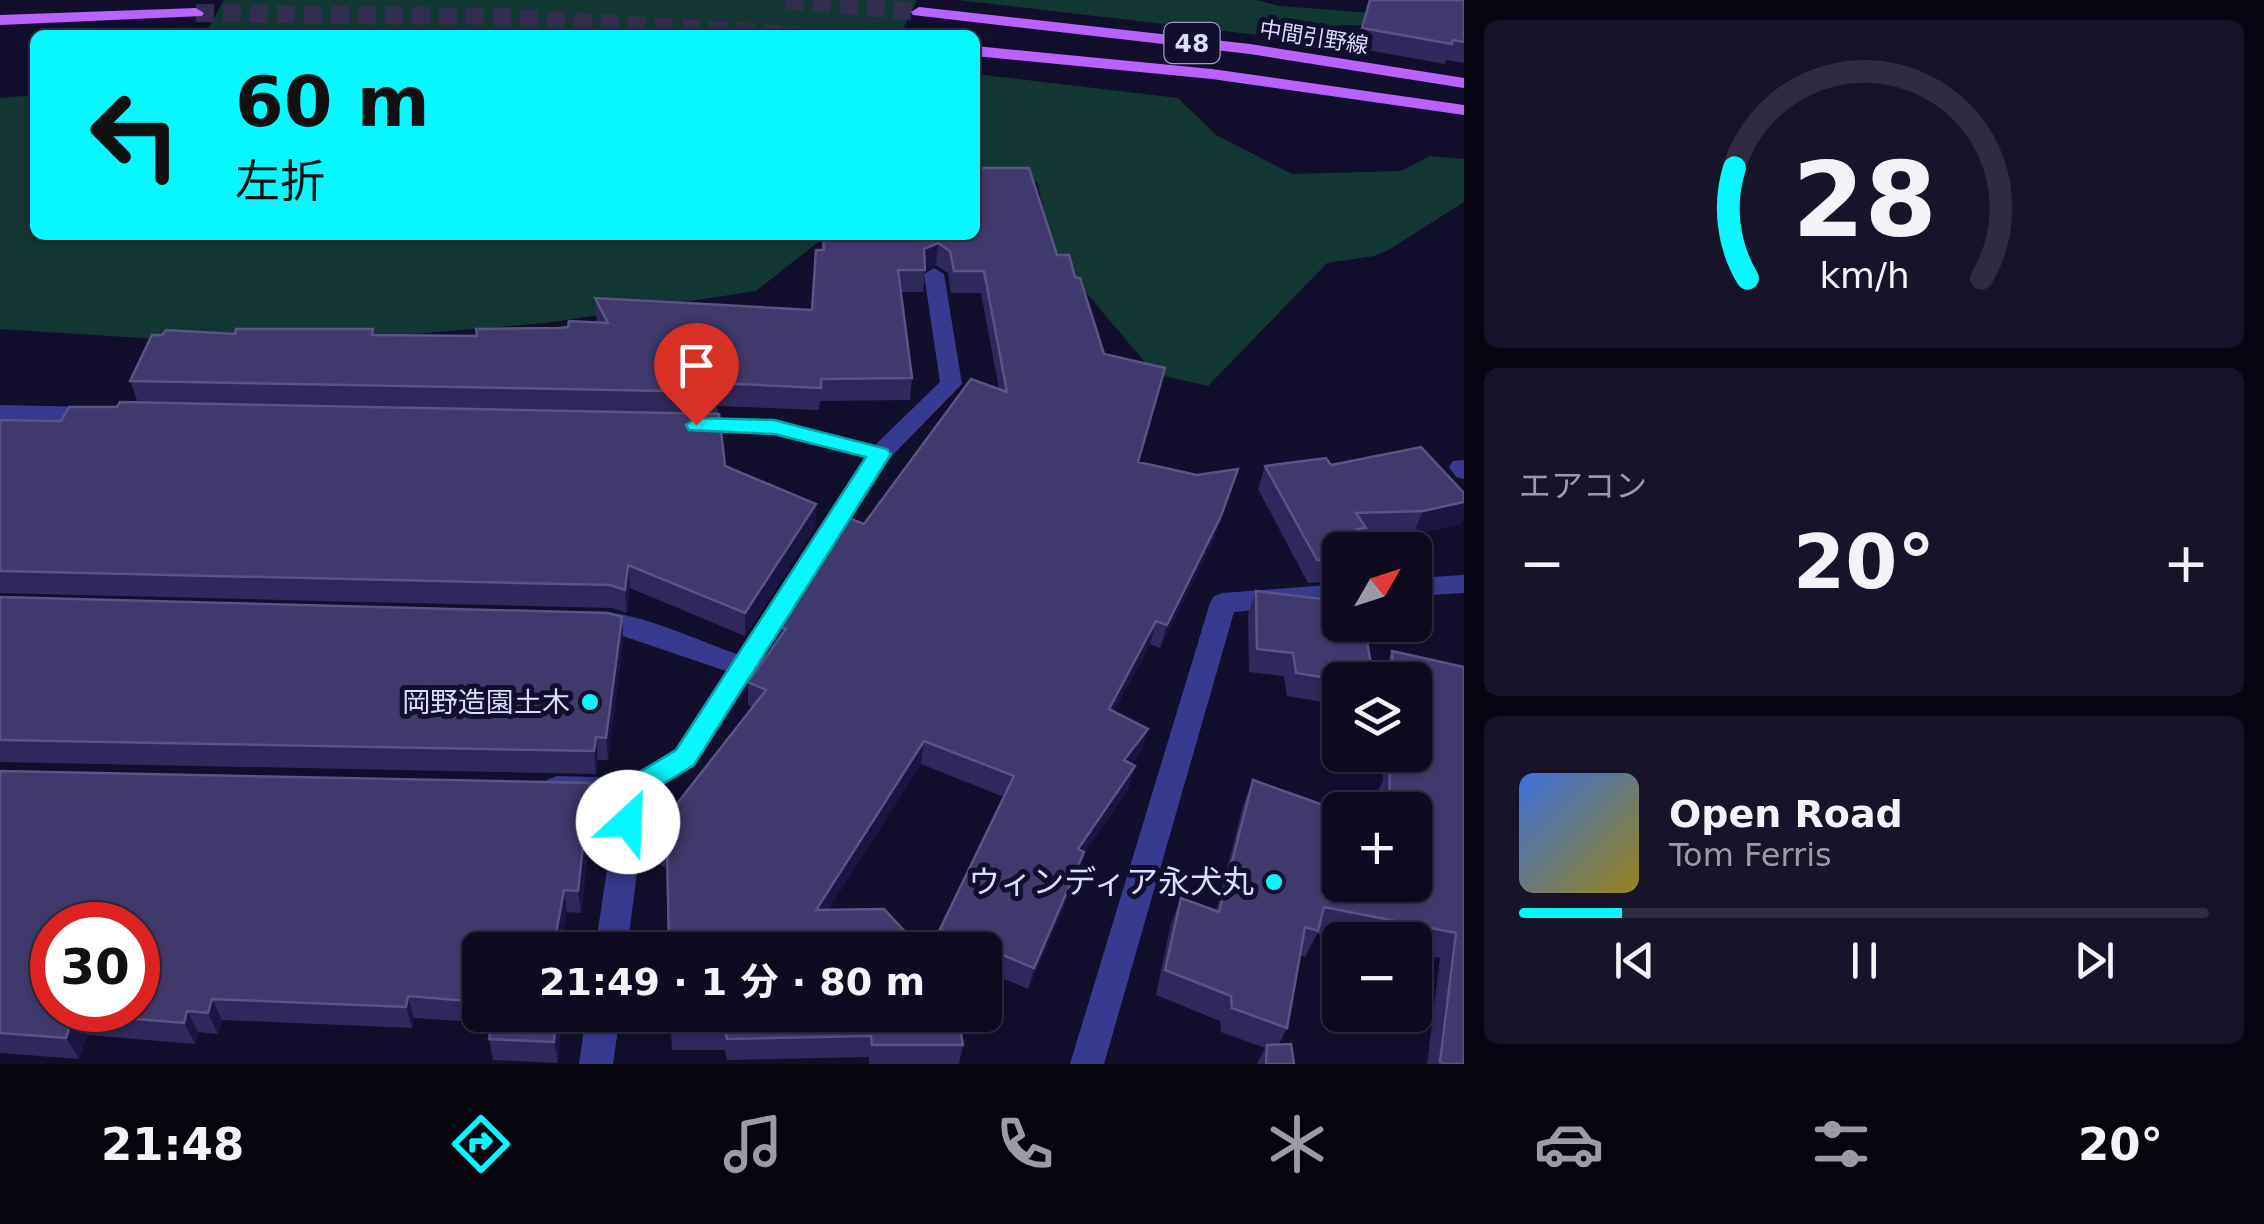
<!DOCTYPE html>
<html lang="ja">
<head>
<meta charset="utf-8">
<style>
	body { margin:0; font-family:"DejaVu Sans","Noto Sans JP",sans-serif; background:#17142a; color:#f1f3f6; height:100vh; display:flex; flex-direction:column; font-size:38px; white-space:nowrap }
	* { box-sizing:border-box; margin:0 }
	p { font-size:32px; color:#9b9ba5 }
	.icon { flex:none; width:55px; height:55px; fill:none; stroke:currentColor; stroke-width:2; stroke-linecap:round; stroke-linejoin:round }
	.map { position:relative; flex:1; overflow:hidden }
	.drawer { display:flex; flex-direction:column; gap:20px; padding:20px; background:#080612; width:800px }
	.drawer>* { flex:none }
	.hud { position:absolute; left:30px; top:30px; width:950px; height:210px; border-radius:15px; box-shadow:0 2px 8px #0004,0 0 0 2px #2e2b3f; background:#07f7ff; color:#111; overflow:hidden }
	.needle { width:65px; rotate:51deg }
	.tools { position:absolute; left:1322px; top:532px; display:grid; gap:20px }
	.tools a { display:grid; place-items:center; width:110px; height:110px; border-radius:15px; background:#0e0b21; box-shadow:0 2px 8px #0004,0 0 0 2px #2e2b3f; font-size:50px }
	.speed { position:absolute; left:30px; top:902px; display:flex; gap:20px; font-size:50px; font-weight:700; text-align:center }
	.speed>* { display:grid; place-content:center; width:130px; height:130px; border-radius:50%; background:#0e0b21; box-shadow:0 2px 8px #0004,0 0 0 2px #2e2b3f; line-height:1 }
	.speed .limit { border:15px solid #d22; background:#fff; color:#111 }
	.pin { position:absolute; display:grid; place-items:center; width:85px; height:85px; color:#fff; margin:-102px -42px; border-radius:50% 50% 50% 0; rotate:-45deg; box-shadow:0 0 10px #0007 }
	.pin .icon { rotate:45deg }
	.me { position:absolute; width:110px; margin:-55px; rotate:25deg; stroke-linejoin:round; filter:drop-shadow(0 0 8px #0008) }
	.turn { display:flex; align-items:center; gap:35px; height:210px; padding:0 40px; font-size:45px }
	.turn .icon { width:130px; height:130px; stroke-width:2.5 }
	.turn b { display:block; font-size:70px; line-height:85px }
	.big { font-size:75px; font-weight:700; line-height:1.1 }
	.drawer .card { flex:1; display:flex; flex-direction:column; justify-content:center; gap:15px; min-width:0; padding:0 35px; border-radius:15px; background:#17142a }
	.drawer .dial { align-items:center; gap:0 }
	.dial svg { height:260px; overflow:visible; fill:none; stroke:#2e2b3f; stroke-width:7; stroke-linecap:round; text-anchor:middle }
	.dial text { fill:#f1f3f6; stroke:none }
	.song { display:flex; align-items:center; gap:30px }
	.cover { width:120px; height:120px; border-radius:15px; background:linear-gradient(135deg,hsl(220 70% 55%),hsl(50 70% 35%)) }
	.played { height:10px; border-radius:5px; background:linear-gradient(90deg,#07f7ff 15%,#2e2b3f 15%) }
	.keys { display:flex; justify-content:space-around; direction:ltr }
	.heat { display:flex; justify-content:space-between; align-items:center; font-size:55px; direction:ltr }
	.trip { position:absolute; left:462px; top:932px; width:540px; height:100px; border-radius:15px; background:#0e0b21; box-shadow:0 2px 8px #0004,0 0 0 2px #2e2b3f; font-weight:700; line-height:100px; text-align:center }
	.tabs { display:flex; height:160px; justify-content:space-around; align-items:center; background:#06040d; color:#9b9ba5 }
	.tabs .icon { width:70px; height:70px }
	.tabs .selected { color:#07f7ff }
	.tabs b { font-size:45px; color:#f1f3f6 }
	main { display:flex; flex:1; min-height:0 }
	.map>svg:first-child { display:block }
	.green { fill:#123733 }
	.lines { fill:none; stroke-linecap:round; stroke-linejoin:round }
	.primary-tunnel { stroke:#302e4c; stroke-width:18; stroke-dasharray:18 9; stroke-linecap:butt }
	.street { fill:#373a8e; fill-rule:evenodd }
	.primary { fill:#ba62ff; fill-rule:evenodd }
	.wall { fill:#2e285b }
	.shaded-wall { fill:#1b1641 }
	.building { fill:#413b6d; stroke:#595484; stroke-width:2.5; fill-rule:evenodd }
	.route { fill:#07f7ff; stroke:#05a1a6; stroke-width:2.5 }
	.poi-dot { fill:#07f7ff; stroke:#120f2c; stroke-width:4 }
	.labels { text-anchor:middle; stroke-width:10; stroke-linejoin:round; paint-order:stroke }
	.far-street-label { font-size:22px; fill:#dcdbff; stroke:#120f2c }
	.shield { fill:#120f2c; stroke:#9f9ec0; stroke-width:2.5 }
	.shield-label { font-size:25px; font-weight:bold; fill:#dcdbff }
	.poi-label { font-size:28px; fill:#dcdbff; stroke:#120f2c; text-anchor:end }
	.near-poi-label { font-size:32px; fill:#dcdbff; stroke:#120f2c; text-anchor:end }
</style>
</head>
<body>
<main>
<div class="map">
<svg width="1464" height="1064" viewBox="0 0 1464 1064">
	<rect width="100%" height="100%" fill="#120f2c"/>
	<path class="green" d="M 224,0 L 917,0 L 900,35 L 205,35 Z
		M 958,0 L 1256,0 L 1280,6 L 1448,19 L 1435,27 L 1344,25 L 1267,36 Z
		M 975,74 L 1178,98 L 1216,135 L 1292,174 L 1401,171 L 1430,156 L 1464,159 L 1464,202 L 1390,249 L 1374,256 L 1327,263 L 1208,386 L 1155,374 L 1055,256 L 1037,182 L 975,180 Z
		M 35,95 L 35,235 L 827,235 L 756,291 L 545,323 L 268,346 L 0,329 L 0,98 Z"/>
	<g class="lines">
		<path class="primary-tunnel" d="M 786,0 L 919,12
			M 196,13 L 497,17 L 798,35"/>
		<path class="street" d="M 934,268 L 944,274 L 962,384 L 888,460 L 695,765 L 647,796 L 627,950 L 595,950 L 617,802 L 547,796 L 542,788 L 547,780 L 557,776 L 628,778 L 675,749 L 726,671 L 611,632 L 581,628 L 577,621 L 581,614 C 619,602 698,641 737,654 L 865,458 L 774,434 L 688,432 L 676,425 L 688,418 L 774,420 L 875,445 L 940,382 L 924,274 Z
			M 0,405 L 98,407 L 109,414 L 98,421 L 0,419 Z
			M 1464,460 L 1464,479 L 1456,477 L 1449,467 L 1453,461 Z
			M 1464,575 L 1464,593 L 1415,596 L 1415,578 Z
			M 1340,584 L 1340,602 L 1234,612 L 1104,1064 L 1070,1064 L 1210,603 L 1214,596 L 1223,593 Z
			M 586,1015 L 620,1015 L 613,1064 L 579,1064 Z"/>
		<path class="primary" d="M 919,7 L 1250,44 L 1464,78 L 1464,88 L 1250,54 L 913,15 L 911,12 Z
			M 196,8 L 204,13 L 202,16 L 0,25 L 0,15 Z
			M 975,46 L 1212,69 L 1464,105 L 1464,115 L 1212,79 L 975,56 Z"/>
	</g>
	<path class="wall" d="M 1370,0 L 1464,0 L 1464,63 L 1446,60 L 1445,64 L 1356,48 Z
		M 861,235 L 1057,255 L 1139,462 L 1197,475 L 1238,469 L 1214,539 L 1160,648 L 1150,644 L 1114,711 L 1148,729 L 1141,751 L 1131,764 L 1135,766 L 1128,789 L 1084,853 L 1078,874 L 1028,989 L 985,971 L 985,950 L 937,950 L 940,929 L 1004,797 L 921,764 L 828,910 L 922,950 L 667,869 L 652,860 L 651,837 L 753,707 L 748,705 L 748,682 L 774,646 L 774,625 L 864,524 L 999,389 L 981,293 L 951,293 L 948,273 L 936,265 L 925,269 L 923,292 L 901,292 L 912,378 L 910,400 L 820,401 L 819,410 L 717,406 L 725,466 L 816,504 L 815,527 L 745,636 L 630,588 L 627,613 L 612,608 L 0,593 L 0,420 L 61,421 L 138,403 L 130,381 L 162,335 L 235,334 L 477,336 L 597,323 L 595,298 L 812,310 L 823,237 L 860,238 Z
		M 1331,465 L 1464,493 L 1464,516 L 1461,524 L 1413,534 L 1363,536 L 1357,550 L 1340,550 L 1340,581 L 1308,583 L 1258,489 L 1265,466 Z
		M 1340,582 L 1340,705 L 1287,696 L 1284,676 L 1249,672 L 1248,614 L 1256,591 L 1325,599 L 1331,584 Z
		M 0,597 L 622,617 L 623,640 L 608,760 L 598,760 L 596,774 L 0,762 Z
		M 1392,651 L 1464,667 L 1464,1064 L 1427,1064 L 1440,958 L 1415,953 L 1415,940 L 1349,940 L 1317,934 L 1305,957 L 1300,955 L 1287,1028 L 1279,1044 L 1294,1064 L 1257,1064 L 1265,1048 L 1221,1032 L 1220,1021 L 1156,995 L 1171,923 L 1181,898 L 1216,911 L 1243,806 L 1253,780 L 1340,885 L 1415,810 L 1376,810 L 1377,793 L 1383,780 L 1383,755 L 1415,755 L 1415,680 L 1380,680 Z
		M 0,771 L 593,805 L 581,913 L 567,912 L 480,950 L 480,1015 L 561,1015 L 558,1063 L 493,1060 L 489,1039 L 492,1023 L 414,1018 L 412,1028 L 222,1020 L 218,1034 L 198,1032 L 195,1044 L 87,1035 L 79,1059 L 0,1053 Z
		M 670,1015 L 963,1045 L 959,1064 L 869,1064 L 869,1057 L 727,1060 L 725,1050 L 672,1050 Z"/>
	<path class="shaded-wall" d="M 938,243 L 936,265 L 922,271 L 924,249 Z
		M 1238,469 L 1214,539 L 1160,648 L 1167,625 Z
		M 1464,502 L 1464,516 L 1461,524 L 1413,534 L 1423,511 Z
		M 816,504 L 815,527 L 745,636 L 745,613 Z
		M 628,565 L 630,588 L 627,613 L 625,590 Z
		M 622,617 L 623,640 L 608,760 L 606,738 Z
		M 1156,621 L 1150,644 L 1103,732 L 1109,709 Z
		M 1148,729 L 1141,751 L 1118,783 L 1124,760 Z
		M 596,737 L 598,760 L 596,774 L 594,751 Z
		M 924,741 L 921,764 L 814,932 L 816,910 Z
		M 1135,766 L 1128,789 L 1084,853 L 1078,874 L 1028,989 L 1034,968 L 1078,849 Z
		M 590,783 L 593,805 L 581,913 L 578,891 Z
		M 564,890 L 567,912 L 560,950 L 553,950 Z
		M 408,996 L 414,1018 L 412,1028 L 406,1007 Z
		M 212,999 L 222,1020 L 218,1034 L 208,1013 Z
		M 187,1011 L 198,1032 L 195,1044 L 184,1023 Z
		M 74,1014 L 87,1035 L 79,1059 L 66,1038 Z
		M 556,1015 L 561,1015 L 558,1063 L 554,1042 Z"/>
	<path class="building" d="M 1370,0 L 1464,0 L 1464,42 L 1453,40 L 1452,44 L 1362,28 Z
		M 975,168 L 1029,168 L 1057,255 L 1069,255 L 1075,277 L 1080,278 L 1104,354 L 1165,368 L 1138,462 L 1197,475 L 1238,469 L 1221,516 L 1167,625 L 1156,621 L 1109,709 L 1148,729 L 1124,760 L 1135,766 L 1078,849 L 1084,852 L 1034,968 L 940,929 L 1014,776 L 924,741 L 816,910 L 884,909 L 922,950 L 669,950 L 667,847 L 651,837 L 766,690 L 748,682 L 786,629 L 774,625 L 844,516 L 864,524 L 971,379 L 1007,392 L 984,271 L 954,271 L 950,251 L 938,243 L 924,249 L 925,270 L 898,270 L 912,378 L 821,379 L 821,388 L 716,383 L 717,392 L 130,381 L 152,335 L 162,335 L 166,330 L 235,334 L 236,329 L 373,329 L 372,335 L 477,336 L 476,329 L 559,328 L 568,327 L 569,321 L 608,323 L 595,298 L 812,310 L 816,250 L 824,250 L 823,237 L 860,238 L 861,235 L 975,235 Z
		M 120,402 L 719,414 L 725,466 L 816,504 L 745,613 L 628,565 L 625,590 L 610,585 L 0,571 L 0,420 L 61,421 L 69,407 L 117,407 Z
		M 1421,447 L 1464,493 L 1464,502 L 1423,511 L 1356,513 L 1366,528 L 1357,529 L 1360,535 L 1349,536 L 1351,550 L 1340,550 L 1340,559 L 1317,560 L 1265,466 L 1326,458 L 1331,465 Z
		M 1340,582 L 1340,625 L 1364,625 L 1374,680 L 1340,680 L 1296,673 L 1293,653 L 1257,649 L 1256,591 L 1340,601 L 1331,584 Z
		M 0,597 L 608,613 L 622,617 L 606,738 L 596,737 L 594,751 L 0,740 Z
		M 1392,651 L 1464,667 L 1464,1064 L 1445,1064 L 1440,1062 L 1456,933 L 1324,907 L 1318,931 L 1305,927 L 1287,1028 L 1232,1008 L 1231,996 L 1165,970 L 1181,898 L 1219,912 L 1253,780 L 1340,811 L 1340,885 L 1415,885 L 1415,810 L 1389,810 L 1390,766 L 1397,762 L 1396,755 L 1415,755 L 1415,680 L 1393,680 Z
		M 0,771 L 590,783 L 578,891 L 564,890 L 553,950 L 480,950 L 480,1002 L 408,996 L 406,1007 L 212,999 L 208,1013 L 187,1011 L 184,1023 L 74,1014 L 66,1038 L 0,1033 ZM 52,925 L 138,925 L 138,1010 L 52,1010 Z
		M 493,1015 L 556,1015 L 554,1042 L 489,1039 Z
		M 670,1015 L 958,1015 L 963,1045 L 872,1045 L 871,1036 L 727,1039 L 725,1029 L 670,1029 Z
		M 1291,1044 L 1294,1064 L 1266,1064 L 1267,1045 Z"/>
	<path class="route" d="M 696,418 L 774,420 L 887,449 L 891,454 L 694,765 L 645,795 L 638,830 L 628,833 L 619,830 L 615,822 L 623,782 L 676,750 L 866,457 L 774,434 L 689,430 L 686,425 Z"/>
	<g class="poi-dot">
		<circle cx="590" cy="702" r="10"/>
		<circle cx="1274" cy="882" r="10"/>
	</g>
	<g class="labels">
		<g class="far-street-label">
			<text transform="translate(1314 37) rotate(9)" y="8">中間引野線</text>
		</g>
		<rect class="shield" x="1164.5" y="23" width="55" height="40" rx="8"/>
		<g class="shield-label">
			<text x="1192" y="52">48</text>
		</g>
		<g class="poi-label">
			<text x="570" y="712">岡野造園土木</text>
		</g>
		<g class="near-poi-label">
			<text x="1254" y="893">ウィンディア永犬丸</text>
		</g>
	</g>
</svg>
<div class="tools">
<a><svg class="needle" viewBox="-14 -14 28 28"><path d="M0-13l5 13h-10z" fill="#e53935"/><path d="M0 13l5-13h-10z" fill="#9b9ba5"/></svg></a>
<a><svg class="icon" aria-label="layers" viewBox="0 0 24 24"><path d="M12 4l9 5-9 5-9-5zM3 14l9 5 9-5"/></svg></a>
<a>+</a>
<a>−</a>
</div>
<div class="speed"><div class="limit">30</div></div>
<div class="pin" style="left:696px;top:425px;background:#d93025"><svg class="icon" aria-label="arrive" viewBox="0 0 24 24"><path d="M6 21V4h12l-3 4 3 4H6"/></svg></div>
<svg class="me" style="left:628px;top:822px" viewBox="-20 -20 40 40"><circle r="19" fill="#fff"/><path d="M0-13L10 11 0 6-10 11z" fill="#07f7ff"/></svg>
<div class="trip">21:49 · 1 分 · 80 m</div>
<div class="hud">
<div class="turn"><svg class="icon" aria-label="left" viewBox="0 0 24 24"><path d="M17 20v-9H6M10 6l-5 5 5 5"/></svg><div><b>60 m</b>左折</div></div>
</div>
</div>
<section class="drawer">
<div class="card dial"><svg viewBox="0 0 100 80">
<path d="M14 69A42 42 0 1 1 86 69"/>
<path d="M14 69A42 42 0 0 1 10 35" stroke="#07f7ff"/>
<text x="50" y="56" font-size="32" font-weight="700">28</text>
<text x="50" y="72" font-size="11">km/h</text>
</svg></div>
<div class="card"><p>エアコン</p>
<div class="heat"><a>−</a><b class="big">20°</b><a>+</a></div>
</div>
<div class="card">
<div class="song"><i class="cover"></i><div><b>Open Road</b><p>Tom Ferris</p></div></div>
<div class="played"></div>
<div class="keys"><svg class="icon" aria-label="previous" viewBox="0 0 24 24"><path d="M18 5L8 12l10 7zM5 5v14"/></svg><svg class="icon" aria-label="pause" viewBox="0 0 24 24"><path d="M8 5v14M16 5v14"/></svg><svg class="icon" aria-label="next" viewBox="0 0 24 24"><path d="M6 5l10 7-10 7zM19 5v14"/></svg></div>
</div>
</section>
</main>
<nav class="tabs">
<b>21:48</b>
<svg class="icon selected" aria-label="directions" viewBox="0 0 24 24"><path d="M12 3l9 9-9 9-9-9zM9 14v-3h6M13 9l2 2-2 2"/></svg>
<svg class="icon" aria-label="music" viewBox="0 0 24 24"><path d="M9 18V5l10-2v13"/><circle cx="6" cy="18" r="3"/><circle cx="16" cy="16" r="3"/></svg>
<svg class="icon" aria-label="phone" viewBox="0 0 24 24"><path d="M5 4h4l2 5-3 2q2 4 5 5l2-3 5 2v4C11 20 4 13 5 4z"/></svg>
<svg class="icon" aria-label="climate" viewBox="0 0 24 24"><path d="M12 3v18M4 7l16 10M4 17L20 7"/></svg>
<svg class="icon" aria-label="car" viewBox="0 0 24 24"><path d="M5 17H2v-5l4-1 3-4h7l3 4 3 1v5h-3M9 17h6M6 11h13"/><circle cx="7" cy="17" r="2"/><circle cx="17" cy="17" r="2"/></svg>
<svg class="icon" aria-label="filters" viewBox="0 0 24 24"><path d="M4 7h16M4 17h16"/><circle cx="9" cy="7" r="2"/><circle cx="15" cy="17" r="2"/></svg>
<b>20°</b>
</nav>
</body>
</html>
